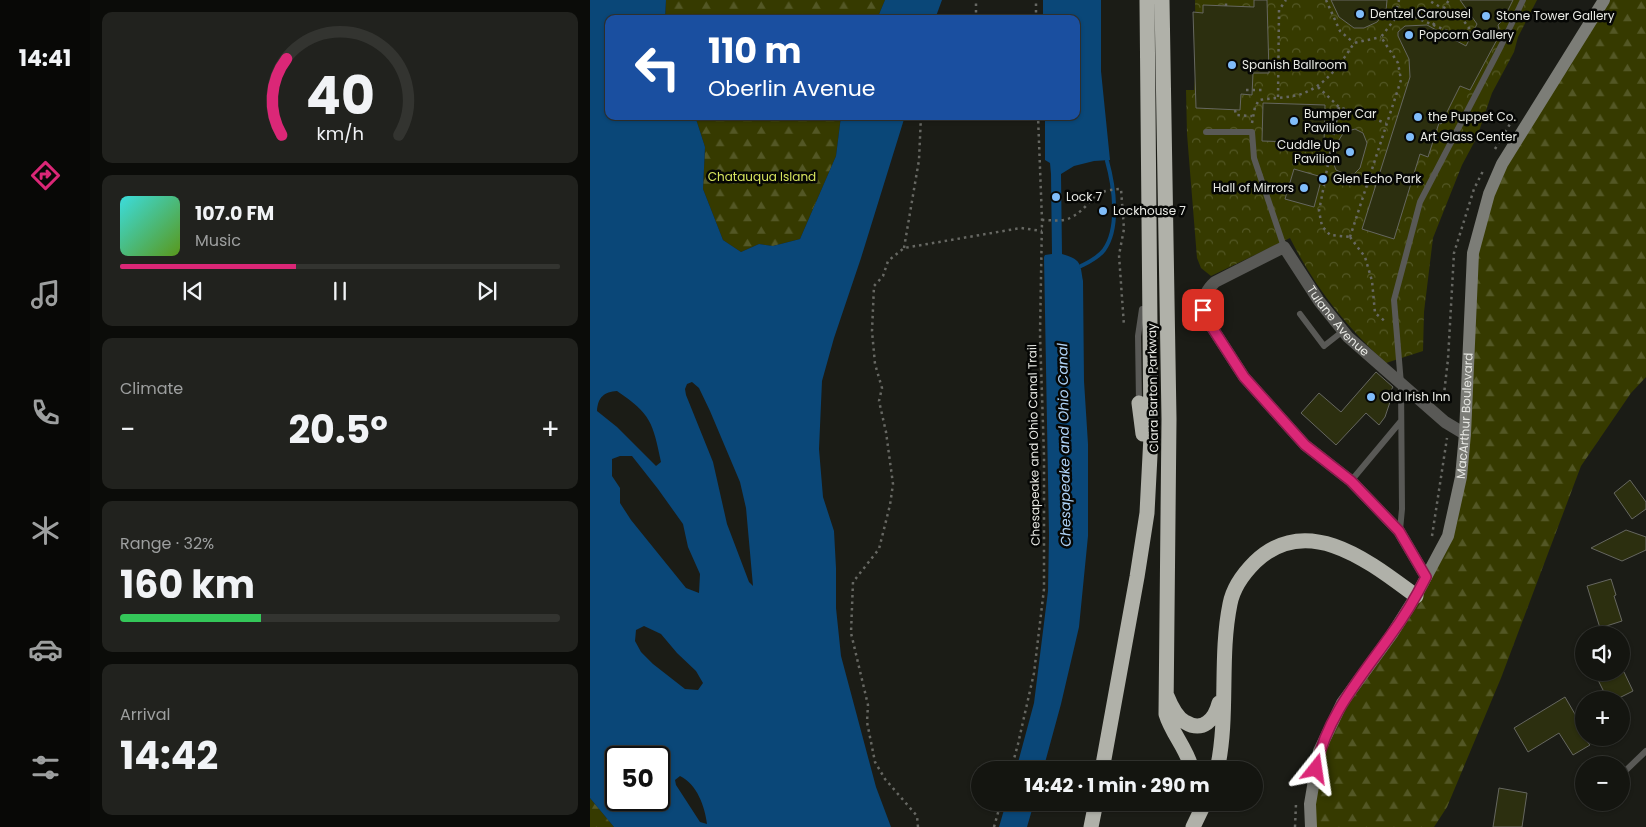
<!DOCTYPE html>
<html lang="en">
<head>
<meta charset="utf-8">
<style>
	body { margin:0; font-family:Poppins,sans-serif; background:#21221e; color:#f1f3f6; height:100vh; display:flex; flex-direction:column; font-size:19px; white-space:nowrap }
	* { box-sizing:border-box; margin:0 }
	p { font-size:16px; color:#9d9f9f }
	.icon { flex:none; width:28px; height:28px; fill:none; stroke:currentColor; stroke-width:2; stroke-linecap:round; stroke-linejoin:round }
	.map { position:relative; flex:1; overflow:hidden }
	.details { display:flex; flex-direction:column; gap:12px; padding:12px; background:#0b0c09; width:500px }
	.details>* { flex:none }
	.hud { position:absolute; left:15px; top:15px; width:475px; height:105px; border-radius:10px; box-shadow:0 1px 4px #0004,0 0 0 1px #333430; background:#1a4fa0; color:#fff; overflow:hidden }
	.tools { position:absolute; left:985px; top:626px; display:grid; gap:10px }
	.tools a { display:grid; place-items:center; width:55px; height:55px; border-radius:50%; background:#141510; box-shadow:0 1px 4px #0004,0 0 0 1px #333430; font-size:25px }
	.speed { position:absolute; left:15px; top:746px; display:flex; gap:10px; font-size:25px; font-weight:700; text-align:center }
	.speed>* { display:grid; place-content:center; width:65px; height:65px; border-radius:50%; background:#141510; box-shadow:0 1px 4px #0004,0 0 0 1px #333430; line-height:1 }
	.speed .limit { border:2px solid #111; border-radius:8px; background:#fff; color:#111 }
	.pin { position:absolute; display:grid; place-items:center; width:42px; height:42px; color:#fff; margin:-21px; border-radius:10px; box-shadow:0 2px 8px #0006 }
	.me { position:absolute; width:55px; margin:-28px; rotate:15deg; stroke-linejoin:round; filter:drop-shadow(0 0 4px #0008) }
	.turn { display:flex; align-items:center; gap:18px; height:105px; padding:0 20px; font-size:22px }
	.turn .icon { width:65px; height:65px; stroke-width:2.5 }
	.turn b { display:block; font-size:35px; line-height:42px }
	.big { font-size:38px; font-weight:700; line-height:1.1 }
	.details .card { flex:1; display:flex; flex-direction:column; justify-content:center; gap:8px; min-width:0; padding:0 18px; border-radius:10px; background:#21221e }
	.details .dial { align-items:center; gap:0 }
	.dial svg { height:130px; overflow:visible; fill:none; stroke:#333430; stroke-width:7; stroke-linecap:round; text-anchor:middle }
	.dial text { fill:#f1f3f6; stroke:none }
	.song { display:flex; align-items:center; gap:15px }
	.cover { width:60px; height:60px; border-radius:8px; background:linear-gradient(135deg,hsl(180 70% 55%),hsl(90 70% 35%)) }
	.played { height:5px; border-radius:2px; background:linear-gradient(90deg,#db2777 40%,#333430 40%) }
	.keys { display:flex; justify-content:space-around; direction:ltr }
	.heat { display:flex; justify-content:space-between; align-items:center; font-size:28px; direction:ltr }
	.charge { height:8px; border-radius:4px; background:linear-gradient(90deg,#34c759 32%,#333430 0) }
	.trip { position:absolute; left:381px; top:761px; width:292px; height:50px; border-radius:25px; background:#141510; box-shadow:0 1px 4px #0004,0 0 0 1px #333430; font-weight:700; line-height:50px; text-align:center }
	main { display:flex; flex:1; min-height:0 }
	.tabs { display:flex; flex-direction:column; width:90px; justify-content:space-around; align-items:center; background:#080806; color:#9d9f9f }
	.tabs .icon { width:35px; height:35px }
	.tabs .selected { color:#db2777 }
	.tabs b { font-size:22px; color:#f1f3f6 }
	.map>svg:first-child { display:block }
	.forest { fill:url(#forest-firs) }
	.park { fill:url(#park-crowns) }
	.water { fill:#0a4778; fill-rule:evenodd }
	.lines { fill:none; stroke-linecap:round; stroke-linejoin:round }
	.stream { stroke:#0a4778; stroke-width:4 }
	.building { fill:#2c2f0f; stroke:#666760 }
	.path { stroke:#676863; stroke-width:2.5; stroke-dasharray:2.5 4; stroke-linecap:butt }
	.lane { stroke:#595956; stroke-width:6 }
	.street { stroke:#595956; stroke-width:12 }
	.secondary { stroke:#7c7d77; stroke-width:12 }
	.highway { stroke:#b0b1a9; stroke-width:15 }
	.route-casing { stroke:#8e194d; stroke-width:12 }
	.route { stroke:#db2777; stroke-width:9 }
	.poi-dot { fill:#80bdfa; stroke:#060705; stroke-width:2 }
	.labels { text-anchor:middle; stroke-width:5; stroke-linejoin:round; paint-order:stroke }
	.poi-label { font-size:12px; fill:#e9eae5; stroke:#060705; text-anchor:start }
	.park-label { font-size:12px; fill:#d6e35d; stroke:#060705 }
	.street-label { font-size:12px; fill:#e9eae5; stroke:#060705 }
	.water-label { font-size:14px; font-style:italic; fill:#add0f4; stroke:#060705 }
</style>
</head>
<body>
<main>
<nav class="tabs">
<b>14:41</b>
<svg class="icon selected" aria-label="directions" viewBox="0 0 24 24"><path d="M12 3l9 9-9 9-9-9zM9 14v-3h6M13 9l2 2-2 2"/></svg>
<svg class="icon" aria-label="music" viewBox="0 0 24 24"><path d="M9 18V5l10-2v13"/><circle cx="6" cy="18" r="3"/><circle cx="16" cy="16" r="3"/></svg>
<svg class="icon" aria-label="phone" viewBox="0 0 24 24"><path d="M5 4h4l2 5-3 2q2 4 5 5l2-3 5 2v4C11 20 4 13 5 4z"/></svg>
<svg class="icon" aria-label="climate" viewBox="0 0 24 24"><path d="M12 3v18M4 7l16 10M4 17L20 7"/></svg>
<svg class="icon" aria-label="car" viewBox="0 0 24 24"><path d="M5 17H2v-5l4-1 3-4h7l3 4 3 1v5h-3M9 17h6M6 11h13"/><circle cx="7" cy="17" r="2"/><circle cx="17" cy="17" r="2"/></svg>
<svg class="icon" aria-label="filters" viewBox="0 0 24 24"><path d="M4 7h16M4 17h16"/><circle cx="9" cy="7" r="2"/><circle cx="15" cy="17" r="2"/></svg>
</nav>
<section class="details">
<div class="card dial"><svg viewBox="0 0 100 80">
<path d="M14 69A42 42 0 1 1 86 69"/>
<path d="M14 69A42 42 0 0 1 17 22" stroke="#db2777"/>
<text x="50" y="56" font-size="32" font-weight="700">40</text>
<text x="50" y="72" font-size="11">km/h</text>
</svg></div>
<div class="card">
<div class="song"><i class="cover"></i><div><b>107.0 FM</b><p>Music</p></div></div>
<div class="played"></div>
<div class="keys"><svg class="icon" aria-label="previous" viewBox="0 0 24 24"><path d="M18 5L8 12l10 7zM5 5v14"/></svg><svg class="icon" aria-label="pause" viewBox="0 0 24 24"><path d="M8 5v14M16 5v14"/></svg><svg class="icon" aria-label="next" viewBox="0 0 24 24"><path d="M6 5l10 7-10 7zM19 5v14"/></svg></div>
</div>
<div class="card"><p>Climate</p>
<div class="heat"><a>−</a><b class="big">20.5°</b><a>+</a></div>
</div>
<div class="card"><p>Range · 32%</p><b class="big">160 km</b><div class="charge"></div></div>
<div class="card"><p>Arrival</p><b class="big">14:42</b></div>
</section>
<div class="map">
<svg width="1056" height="827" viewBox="0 0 1056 827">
	<defs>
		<pattern id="forest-firs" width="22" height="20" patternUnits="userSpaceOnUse" patternTransform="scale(1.25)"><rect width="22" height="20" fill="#363a00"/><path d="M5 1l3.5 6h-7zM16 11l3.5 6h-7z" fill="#535725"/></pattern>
		<pattern id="park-crowns" width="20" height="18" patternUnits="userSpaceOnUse" patternTransform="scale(1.25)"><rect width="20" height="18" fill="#363a00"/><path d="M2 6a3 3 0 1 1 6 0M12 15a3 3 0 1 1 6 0" fill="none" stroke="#535725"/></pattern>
	</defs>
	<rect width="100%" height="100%" fill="#1b1c16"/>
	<path class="forest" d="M 76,0 L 295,0 L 287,19 L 75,19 Z
		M 1014,0 L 1056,0 L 1056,377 L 1041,393 L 991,466 L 911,678 L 857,807 L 844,827 L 721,827 L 729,751 L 858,536 L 871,477 L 883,253 L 899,194 Z
		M 104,116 L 251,116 L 246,156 L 210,239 L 183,246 L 169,244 L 151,252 L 133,240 L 113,189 L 115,147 L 107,122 Z
		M 0,798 L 24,827 L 0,827 Z"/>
	<path class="park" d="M 605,0 L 947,0 L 928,37 L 924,52 L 902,93 L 887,137 L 872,165 L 843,238 L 834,312 L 833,351 L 796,363 C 756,327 724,286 700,238 L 621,276 L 611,268 L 607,258 L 597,134 L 596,90 L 604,90 L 606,66 Z"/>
	<path class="water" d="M 0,0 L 76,0 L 75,19 L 19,19 L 19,116 L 104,116 L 107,122 L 115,147 L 113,189 L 133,240 L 151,252 L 169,244 L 183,246 L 210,239 L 246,156 L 251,116 L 315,116 L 271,258 L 244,338 L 232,381 L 229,449 L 233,497 L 244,531 L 246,568 L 246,608 L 251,656 L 286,787 L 301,827 L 24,827 L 0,798 ZM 102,382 L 109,388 L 120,411 L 150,482 L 156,508 L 163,586 L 159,582 L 137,524 L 123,462 L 96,395 L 95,389 L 97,384 ZM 27,391 C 61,414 63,423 71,462 L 66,466 L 27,427 L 7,411 C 8,397 14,392 27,391 ZM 30,456 L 42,456 L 68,489 L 93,524 L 98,547 L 110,574 L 109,593 L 96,588 L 41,520 L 30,503 L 30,488 L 22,476 L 22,459 ZM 54,626 L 71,634 L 87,653 L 106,671 L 113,683 L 108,690 L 95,689 L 63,664 L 51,652 L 45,641 L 46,630 ZM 26,758 L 69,758 L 69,800 L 26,800 ZM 90,776 C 107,784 115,807 117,824 L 110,822 L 86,785 L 85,780 Z
		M 295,0 L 352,0 L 345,19 L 287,19 Z
		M 453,0 L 511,0 L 511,71 L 520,160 L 504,161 L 484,166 L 471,174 L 472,254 C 491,260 490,262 493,281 L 494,381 L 498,444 L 498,536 L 489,627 L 471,704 L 453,770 L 426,770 L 444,703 L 458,591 L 459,535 L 454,257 L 455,255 L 462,254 L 461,174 L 460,163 L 455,160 L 455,116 L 486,116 L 486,19 L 453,19 Z
		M 416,803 L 444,803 L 437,827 L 409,827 Z"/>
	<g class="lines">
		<path class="stream" d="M 491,266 C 499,262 508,258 514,250 C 530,228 524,186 517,161"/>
	</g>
	<path class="building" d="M 664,0 L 677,0 L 679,73 L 663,73 L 662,95 L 651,94 L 650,110 L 606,108 L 603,12 L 613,13 L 613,5 L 664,7 Z
		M 741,0 L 797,0 L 796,11 L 787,22 L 774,28 L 764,28 L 749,17 Z
		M 870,0 L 923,0 L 917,12 L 915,11 L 912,21 L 908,25 L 910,34 L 880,90 L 870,86 L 851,124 L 849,123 L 838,157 L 830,154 L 804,239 L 772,229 L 820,77 L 819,59 L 808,36 L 808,32 L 815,26 L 837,25 L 876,46 L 887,24 Z
		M 673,103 L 735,105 L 734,143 L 672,141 Z
		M 765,129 L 773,133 L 777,143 L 770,168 L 764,174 L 757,175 L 746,170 L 743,162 L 749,143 L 747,143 L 754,132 Z
		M 704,169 L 732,177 L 724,207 L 695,199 Z
		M 786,372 L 803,387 L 798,395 L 800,402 L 795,417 L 789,425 L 776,413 L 746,445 L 711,413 L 729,393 L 751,412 Z
		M 1040,480 L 1056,502 L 1056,509 L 1042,519 L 1024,493 Z
		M 1036,530 L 1056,537 L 1056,550 L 1032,561 L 1001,548 Z
		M 1021,579 L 1026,595 L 1024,596 L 1032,621 L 1010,628 L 997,586 Z
		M 1004,672 L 1034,672 L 1043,691 L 1025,700 L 1018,700 Z
		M 975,697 L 989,721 L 986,722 L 994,738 L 1000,745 L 983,755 L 969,733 L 938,752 L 924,728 Z
		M 909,788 L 937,793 L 932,827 L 903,827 Z"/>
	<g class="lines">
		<path class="path" d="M 736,0 L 750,31 L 764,43
			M 636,6 L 636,0
			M 807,10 L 870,36 L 882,32 L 873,20 L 838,0
			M 386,19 L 386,0
			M 446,19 L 446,0
			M 843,25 L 859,0
			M 728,87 L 749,107 L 796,123
			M 656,90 L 675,90
			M 688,97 L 689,10 L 696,0
			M 749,107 L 729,211 L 732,226 L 740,235 L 760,237
			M 645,110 L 646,115 L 662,116
			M 662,123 L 665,107 L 669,100 C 682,98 695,98 708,95 C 734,88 750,65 764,43 L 791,37
			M 905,149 L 920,124
			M 452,220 C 460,220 473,222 480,218 C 504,206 497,190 531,189 L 534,229 L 529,255 L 534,326
			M 760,237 L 811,80 L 808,63 L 791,37 L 804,20 L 809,0
			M 760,237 L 775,257 L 782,281 L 785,313 L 796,322
			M 314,248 L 329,160 L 331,116
			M 853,403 L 858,359 L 864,253 L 884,189 L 894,169
			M 842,536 L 857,438
			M 421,770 L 428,744 L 444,673 L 454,589 L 454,456 L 450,334 L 452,220 L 448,116
			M 328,827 L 327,816 L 295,779 L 285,762 L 277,722 L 278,705 L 261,633 L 263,582 L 289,549 L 300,505 L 303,484 L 296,432 L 289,401 L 292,388 L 285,364 L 282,331 L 284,286 L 293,276 L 298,261 L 314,248 L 431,228 L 452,231
			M 404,827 L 411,802
			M 705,827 L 706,804"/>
		<path class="lane" d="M 616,132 L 662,132 L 664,158 L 694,247
			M 710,314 L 734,346 L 753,331
			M 549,402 L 548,336 L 552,309
			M 761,481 L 811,421
			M 810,530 L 812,509 L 811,384 L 804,300 L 830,202 L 911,46 L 933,0
			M 1031,775 L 1056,751"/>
		<path class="street" id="s1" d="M 836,577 L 809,531 L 761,481 L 715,445 L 654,377 L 614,315 C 611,302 615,291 625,282 L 694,247 L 729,301 L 758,337 L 855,422 L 875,434"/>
		<path class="secondary" id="s2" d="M 721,827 L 720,804 L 729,751 L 752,703 L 802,634 L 826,596 L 858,536 L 871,477 L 875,434 L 883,253 L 899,194 L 912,164 L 1014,0"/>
		<path class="highway" d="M 572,0 L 579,419 L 576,714 C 582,734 598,750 602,770
			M 549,403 L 553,434
			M 577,696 C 581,706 586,717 595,722 C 613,733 625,719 629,703
			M 512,770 L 547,577 L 557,513 L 561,436 L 557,0
			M 627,770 C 639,716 629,658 640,604 C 643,588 654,573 665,562 C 718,511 781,563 826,596
			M 501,827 L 506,802
			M 603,827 L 615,802"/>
	</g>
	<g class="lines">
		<defs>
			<path id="route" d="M 613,310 L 614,315 L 654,377 L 715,445 L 761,481 L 809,531 L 836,577 C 826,597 814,617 800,636 C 771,677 735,718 726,769"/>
		</defs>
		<use href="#route" class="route-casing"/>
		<use href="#route" class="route"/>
	</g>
	<g class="poi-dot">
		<circle cx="770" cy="14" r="5"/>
		<circle cx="896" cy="16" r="5"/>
		<circle cx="819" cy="35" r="5"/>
		<circle cx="642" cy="65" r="5"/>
		<circle cx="828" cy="117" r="5"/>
		<circle cx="704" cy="121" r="5"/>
		<circle cx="820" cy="137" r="5"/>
		<circle cx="760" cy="152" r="5"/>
		<circle cx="733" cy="179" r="5"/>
		<circle cx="714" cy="188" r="5"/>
		<circle cx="466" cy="197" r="5"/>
		<circle cx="513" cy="211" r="5"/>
		<circle cx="781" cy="397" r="5"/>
	</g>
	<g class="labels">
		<g class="poi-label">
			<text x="780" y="18">Dentzel Carousel</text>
			<text x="906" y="20">Stone Tower Gallery</text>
			<text x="829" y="39">Popcorn Gallery</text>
			<text x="652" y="69">Spanish Ballroom</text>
			<text x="714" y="118">Bumper Car<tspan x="714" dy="14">Pavilion</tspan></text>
			<text x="838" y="121">the Puppet Co.</text>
			<text x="830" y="141">Art Glass Center</text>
			<text x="750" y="149" text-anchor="end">Cuddle Up<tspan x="750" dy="14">Pavilion</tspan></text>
			<text x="743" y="183">Glen Echo Park</text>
			<text x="704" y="192" text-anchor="end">Hall of Mirrors</text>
			<text x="476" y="201">Lock 7</text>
			<text x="523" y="215">Lockhouse 7</text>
			<text x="791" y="401">Old Irish Inn</text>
		</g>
		<g class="park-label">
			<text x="172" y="181">Chatauqua Island</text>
		</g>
		<g class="street-label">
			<text dy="4" stroke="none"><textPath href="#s1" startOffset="552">Tulane Avenue</textPath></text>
			<text transform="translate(563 388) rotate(-91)" y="4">Clara Barton Parkway</text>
			<text dy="4" stroke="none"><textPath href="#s2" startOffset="450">MacArthur Boulevard</textPath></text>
			<text transform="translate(444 445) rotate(-91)" y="4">Chesapeake and Ohio Canal Trail</text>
		</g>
		<g class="water-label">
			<text transform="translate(474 445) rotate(-91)" y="5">Chesapeake and Ohio Canal</text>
		</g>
	</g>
</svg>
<div class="tools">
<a><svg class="icon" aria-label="sound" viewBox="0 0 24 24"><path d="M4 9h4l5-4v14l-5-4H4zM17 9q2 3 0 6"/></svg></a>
<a>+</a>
<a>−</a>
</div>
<div class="speed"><div class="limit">50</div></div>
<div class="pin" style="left:613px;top:310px;background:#d93025"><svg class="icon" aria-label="arrive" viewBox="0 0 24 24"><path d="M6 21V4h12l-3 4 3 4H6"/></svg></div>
<svg class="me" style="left:726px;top:769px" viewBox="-20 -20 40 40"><path d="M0-17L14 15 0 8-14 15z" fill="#db2777" stroke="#fff" stroke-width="4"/></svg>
<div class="trip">14:42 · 1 min · 290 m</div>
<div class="hud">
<div class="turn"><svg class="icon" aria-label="left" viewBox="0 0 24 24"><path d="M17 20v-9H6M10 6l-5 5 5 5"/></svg><div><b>110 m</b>Oberlin Avenue</div></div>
</div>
</div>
</main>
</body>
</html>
